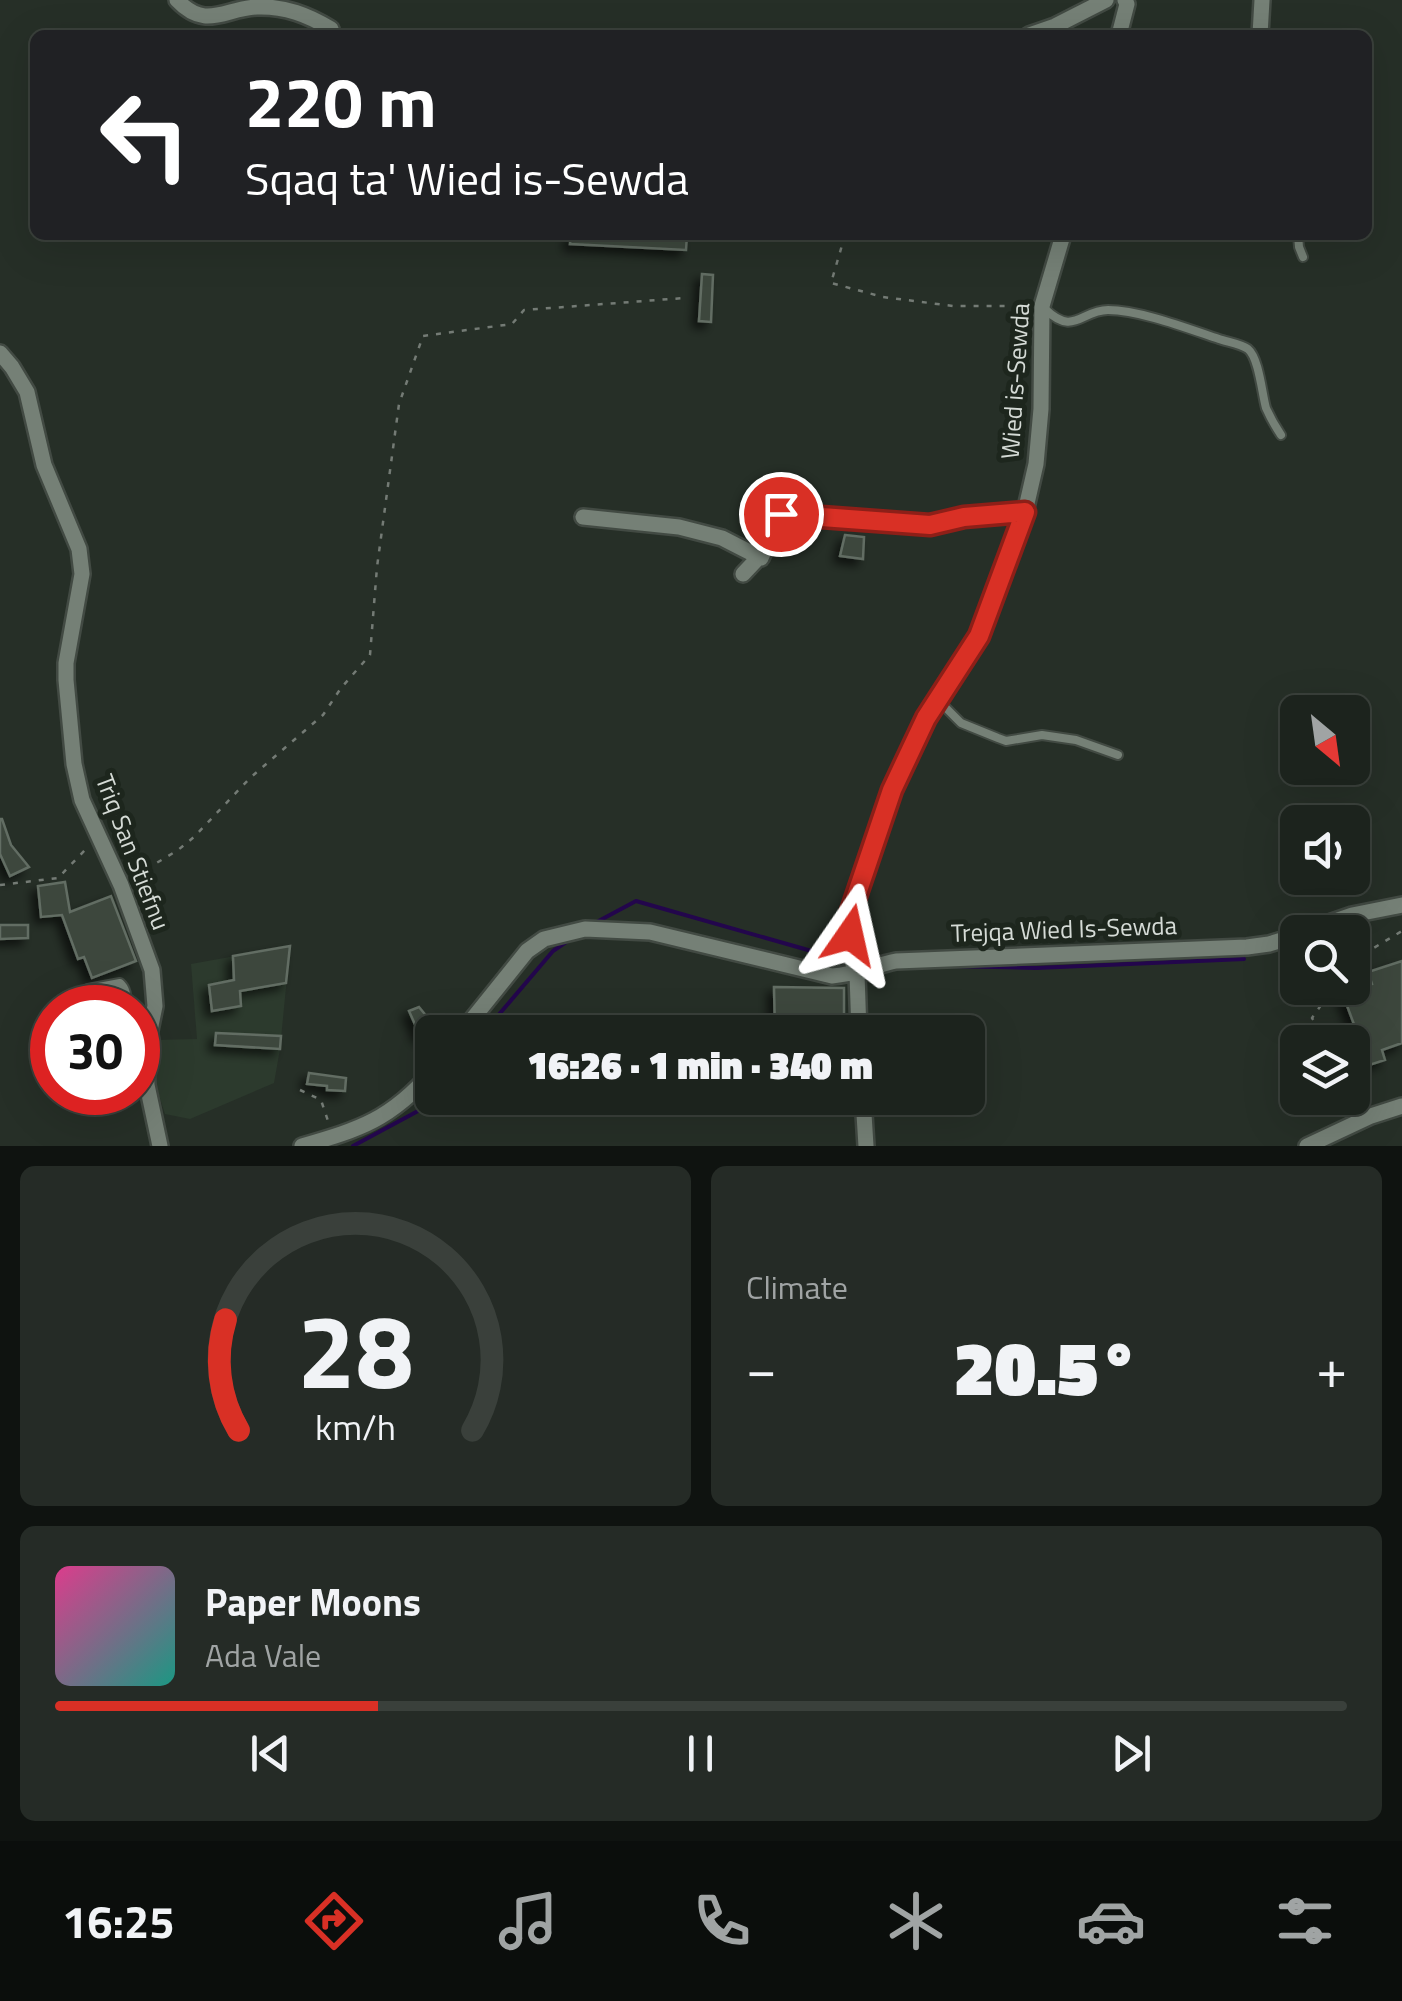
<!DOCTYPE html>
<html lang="en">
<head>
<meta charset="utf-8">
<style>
	body { margin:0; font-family:"Titillium Web",sans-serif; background:#252b26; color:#f1f3f6; height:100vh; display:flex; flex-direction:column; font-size:38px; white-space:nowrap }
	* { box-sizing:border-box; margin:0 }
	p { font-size:32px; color:#a0a4a4 }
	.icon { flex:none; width:55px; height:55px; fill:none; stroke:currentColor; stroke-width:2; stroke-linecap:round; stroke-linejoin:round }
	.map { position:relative; height:1146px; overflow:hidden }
	.sheet { display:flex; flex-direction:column; gap:20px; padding:20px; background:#0f1310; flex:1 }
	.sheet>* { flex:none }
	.hud { position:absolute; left:30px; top:30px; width:1342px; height:210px; border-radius:15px; box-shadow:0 10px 40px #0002,0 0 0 2px #3a403b; background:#202124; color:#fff; overflow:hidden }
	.needle { width:65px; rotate:151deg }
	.tools { position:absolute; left:1280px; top:695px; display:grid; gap:20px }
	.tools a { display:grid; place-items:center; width:90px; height:90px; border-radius:15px; background:#1c231d; box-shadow:0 10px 40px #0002,0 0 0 2px #3a403b; font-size:50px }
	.speed { position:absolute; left:30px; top:985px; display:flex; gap:20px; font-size:50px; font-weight:700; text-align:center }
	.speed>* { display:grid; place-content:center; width:130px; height:130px; border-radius:50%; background:#1c231d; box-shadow:0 10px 40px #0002,0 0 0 2px #3a403b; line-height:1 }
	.speed .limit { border:15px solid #d22; background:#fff; color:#111 }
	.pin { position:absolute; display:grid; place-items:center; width:85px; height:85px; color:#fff; margin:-42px; border:5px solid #fff; border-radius:50%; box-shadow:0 2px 10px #0007 }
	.me { position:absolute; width:110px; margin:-55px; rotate:11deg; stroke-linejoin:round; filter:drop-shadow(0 0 8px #0008) }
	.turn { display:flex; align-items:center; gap:35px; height:210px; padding:0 50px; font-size:45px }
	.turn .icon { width:130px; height:130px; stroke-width:2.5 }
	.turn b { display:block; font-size:70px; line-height:85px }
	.big { font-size:75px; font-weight:800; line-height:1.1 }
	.sheet .card { flex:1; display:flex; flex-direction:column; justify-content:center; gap:15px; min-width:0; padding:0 35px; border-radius:15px; background:#252b26 }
	.sheet .dial { align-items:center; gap:0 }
	.dial svg { height:260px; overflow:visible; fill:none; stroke:#3a403b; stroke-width:7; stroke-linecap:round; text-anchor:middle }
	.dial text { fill:#f1f3f6; stroke:none }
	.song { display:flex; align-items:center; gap:30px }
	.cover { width:120px; height:120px; border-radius:15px; background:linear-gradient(135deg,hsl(330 70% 55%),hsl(170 70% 35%)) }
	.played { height:10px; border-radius:5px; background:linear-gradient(90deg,#d93025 25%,#3a403b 25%) }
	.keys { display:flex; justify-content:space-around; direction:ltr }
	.heat { display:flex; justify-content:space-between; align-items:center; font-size:55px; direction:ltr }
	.sheet .tiles { flex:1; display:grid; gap:20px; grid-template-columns:1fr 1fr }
	.card:last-child { grid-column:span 2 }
	.trip { position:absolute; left:415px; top:1015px; width:570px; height:100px; border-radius:15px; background:#1c231d; box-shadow:0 10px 40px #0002,0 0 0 2px #3a403b; font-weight:800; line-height:100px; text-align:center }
	.dock { display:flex; height:160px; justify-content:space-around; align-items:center; background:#0b0e0c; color:#a0a4a4 }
	.dock .icon { width:70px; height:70px }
	.dock .current { color:#d93025 }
	.dock b { font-size:45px; color:#f1f3f6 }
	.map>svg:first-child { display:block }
	.built { fill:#2c3a2d }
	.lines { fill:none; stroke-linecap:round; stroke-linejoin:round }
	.stream { stroke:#23064c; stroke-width:4 }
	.building { fill:#3d473e; stroke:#626d63; stroke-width:2.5; filter:url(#shadow) }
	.service-casing { stroke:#424a43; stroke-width:12 }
	.minor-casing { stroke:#424a43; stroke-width:20 }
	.path { stroke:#747b75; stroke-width:2.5; stroke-dasharray:5 8; stroke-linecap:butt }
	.service { stroke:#758076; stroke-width:8 }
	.minor { stroke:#758076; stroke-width:15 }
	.route-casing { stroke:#8d1f18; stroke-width:25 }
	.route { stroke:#d93025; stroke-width:18 }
	.labels { text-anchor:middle; stroke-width:10; stroke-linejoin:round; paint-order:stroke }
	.street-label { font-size:25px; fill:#d5dbd6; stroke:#1d261d }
</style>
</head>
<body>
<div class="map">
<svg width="1402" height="1146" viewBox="0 0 1402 1146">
	<defs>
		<filter id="shadow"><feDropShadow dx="-6" dy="6" stdDeviation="5" flood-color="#0009"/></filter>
	</defs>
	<rect width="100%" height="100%" fill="#262f27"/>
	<path class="built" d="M 290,946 L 280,1049 L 274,1083 L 190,1119 L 165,1114 L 155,1083 L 154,1040 L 197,1039 L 191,964 Z"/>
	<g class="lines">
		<path class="stream" d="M 593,924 L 636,901 L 822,954 L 845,958
			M 949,966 L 1036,968 L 1244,959
			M 484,1032 L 553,951 L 569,940
			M 353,1146 L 418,1111 L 432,1094"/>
	</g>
	<path class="building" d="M 571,235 L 687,235 L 686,250 L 570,244 Z
		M 702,274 L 713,275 L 711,322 L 699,321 Z
		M 845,535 L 864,537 L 863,559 L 840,556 Z
		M 0,819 L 2,819 L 11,845 L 29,867 L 10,876 L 0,854 Z
		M 65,882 L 70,912 L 111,896 L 136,961 L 92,978 L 84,957 L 78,959 L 62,915 L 41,917 L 38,886 Z
		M 0,925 L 28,925 L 28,938 L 0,939 Z
		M 290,946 L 286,983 L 240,991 L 241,1006 L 212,1011 L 209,985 L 234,980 L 233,956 Z
		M 1402,961 L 1402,1043 L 1382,1050 L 1385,1060 L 1363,1067 L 1349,1029 L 1355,1027 L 1343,995 L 1372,984 L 1368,972 Z
		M 774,987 L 844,988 L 844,1018 L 847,1018 L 848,1032 L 775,1032 Z
		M 419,1007 L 437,1029 L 421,1038 L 409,1011 Z
		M 216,1033 L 281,1036 L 280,1049 L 215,1045 Z
		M 309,1073 L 346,1078 L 345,1091 L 327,1090 L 327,1086 L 307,1084 Z"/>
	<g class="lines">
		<defs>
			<path id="service" d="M 1298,235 L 1299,247 L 1303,257
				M 1045,309 C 1074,337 1081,310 1108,310 C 1140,310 1189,329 1219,339 C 1228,342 1241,344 1248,349 C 1259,358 1262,394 1266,408 C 1270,417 1275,426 1281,435
				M 937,699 L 961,723 L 998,738 L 1006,741 L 1042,735 L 1076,740 L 1118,755
				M 88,989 L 120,983 C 128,990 126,998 126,1008"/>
			<path id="minor" d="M 177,0 C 206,31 225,8 257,7 C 285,6 308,15 331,29
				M 1029,35 L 1055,26 L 1106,0
				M 1119,35 L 1127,4 L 1125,0
				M 1260,35 L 1262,0
				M 0,353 L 12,367 L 27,392 L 44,465 L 79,549 L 82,574 L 66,663 L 66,680 L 74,764 L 82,800 L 121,885 L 152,970 L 155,1006 L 147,1045 L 146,1065 L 147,1085 L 160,1146
				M 583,517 L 679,527 L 722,538 L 761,558 L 781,514 L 930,525 L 964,517 L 1025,512
				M 743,574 L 759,557
				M 1303,932 L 1352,915 L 1402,905
				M 462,1032 L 527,951 L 544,939 L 585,929 L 650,932 L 832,976 C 856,974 873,966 896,961 L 1247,947 L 1269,944 L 1298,935
				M 859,1032 L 857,974 L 850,956 L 850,914 L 892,790 L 926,718 L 979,636 L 1025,512 L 1036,464 L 1041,409 L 1042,306 L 1063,235
				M 863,1098 L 866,1146
				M 302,1146 C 361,1129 391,1119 432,1072
				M 1307,1146 L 1371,1116 L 1402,1106"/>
		</defs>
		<use href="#service" class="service-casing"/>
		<use href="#minor" class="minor-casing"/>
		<path class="path" d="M 845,235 L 831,283 L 883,297 L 953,306 L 1027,306
			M 135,876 L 178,850 L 194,837 L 250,778 L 323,715 L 341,688 L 370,655 L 377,567 L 399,404 L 423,336 L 512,324 L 524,310 L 684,298
			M 0,885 L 58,878 L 87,848
			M 1352,961 L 1402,931
			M 1327,1042 L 1312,1018 L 1333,988
			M 1352,1085 L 1363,1102
			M 300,1090 L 321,1100 L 328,1121"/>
		<use href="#service" class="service"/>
		<use href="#minor" class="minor"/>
	</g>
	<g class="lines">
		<defs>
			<path id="route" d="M 781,514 L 930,525 L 964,517 L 1025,512 L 979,636 L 926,718 L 892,790 L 850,914 L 850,935"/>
		</defs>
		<use href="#route" class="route-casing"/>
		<use href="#route" class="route"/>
	</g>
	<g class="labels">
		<g class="street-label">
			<text transform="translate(1015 381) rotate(-86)" y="9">Wied is-Sewda</text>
			<text transform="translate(133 852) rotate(69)" y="9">Triq San Stiefnu</text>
			<text transform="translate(1064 929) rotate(-2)" y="9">Trejqa Wied Is-Sewda</text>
		</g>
	</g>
</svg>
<div class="tools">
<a><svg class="needle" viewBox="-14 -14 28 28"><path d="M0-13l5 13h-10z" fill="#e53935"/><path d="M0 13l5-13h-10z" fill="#a0a4a4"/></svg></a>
<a><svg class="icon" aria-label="sound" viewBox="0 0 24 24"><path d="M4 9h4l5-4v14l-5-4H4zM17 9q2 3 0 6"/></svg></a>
<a><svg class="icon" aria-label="search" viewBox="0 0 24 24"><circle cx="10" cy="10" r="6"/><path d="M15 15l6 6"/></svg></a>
<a><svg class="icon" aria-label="layers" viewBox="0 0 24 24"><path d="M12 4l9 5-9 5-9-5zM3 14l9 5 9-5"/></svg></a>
</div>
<div class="speed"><div class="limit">30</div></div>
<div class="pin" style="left:781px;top:514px;background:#d93025"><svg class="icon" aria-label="arrive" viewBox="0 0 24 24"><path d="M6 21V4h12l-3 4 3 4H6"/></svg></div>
<svg class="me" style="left:850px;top:935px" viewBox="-20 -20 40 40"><path d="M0-17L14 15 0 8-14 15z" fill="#d93025" stroke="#fff" stroke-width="4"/></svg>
<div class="trip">16:26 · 1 min · 340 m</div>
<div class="hud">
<div class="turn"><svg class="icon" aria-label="left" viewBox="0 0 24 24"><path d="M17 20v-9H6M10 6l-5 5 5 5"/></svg><div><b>220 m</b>Sqaq ta' Wied is-Sewda</div></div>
</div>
</div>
<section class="sheet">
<div class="tiles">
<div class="card dial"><svg viewBox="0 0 100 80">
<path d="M14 69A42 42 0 1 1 86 69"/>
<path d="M14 69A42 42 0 0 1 10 35" stroke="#d93025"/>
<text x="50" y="56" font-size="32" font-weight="700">28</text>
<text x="50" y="72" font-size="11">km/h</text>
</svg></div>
<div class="card"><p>Climate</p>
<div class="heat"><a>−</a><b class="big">20.5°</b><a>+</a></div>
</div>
<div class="card">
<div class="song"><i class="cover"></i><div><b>Paper Moons</b><p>Ada Vale</p></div></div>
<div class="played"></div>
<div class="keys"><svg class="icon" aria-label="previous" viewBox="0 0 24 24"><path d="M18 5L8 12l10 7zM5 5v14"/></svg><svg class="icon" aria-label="pause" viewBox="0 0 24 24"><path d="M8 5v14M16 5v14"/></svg><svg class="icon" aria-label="next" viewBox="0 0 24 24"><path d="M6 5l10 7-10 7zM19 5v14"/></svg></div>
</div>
</div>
</section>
<nav class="dock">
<b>16:25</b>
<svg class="icon current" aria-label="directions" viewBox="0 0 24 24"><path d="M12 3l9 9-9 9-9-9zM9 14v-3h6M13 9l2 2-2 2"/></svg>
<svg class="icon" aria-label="music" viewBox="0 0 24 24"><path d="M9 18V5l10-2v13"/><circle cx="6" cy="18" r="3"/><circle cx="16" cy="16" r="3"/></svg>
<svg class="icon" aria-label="phone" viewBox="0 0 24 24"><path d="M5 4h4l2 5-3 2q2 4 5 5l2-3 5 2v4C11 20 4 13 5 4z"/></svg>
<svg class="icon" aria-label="climate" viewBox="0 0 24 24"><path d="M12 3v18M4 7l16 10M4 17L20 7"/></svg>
<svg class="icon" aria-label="car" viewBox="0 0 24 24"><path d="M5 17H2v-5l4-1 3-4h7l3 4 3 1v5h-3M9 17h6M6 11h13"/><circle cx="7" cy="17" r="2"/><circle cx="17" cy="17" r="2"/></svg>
<svg class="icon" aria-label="filters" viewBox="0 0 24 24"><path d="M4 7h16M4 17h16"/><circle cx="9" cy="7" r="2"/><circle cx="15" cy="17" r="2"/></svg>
</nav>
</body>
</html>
